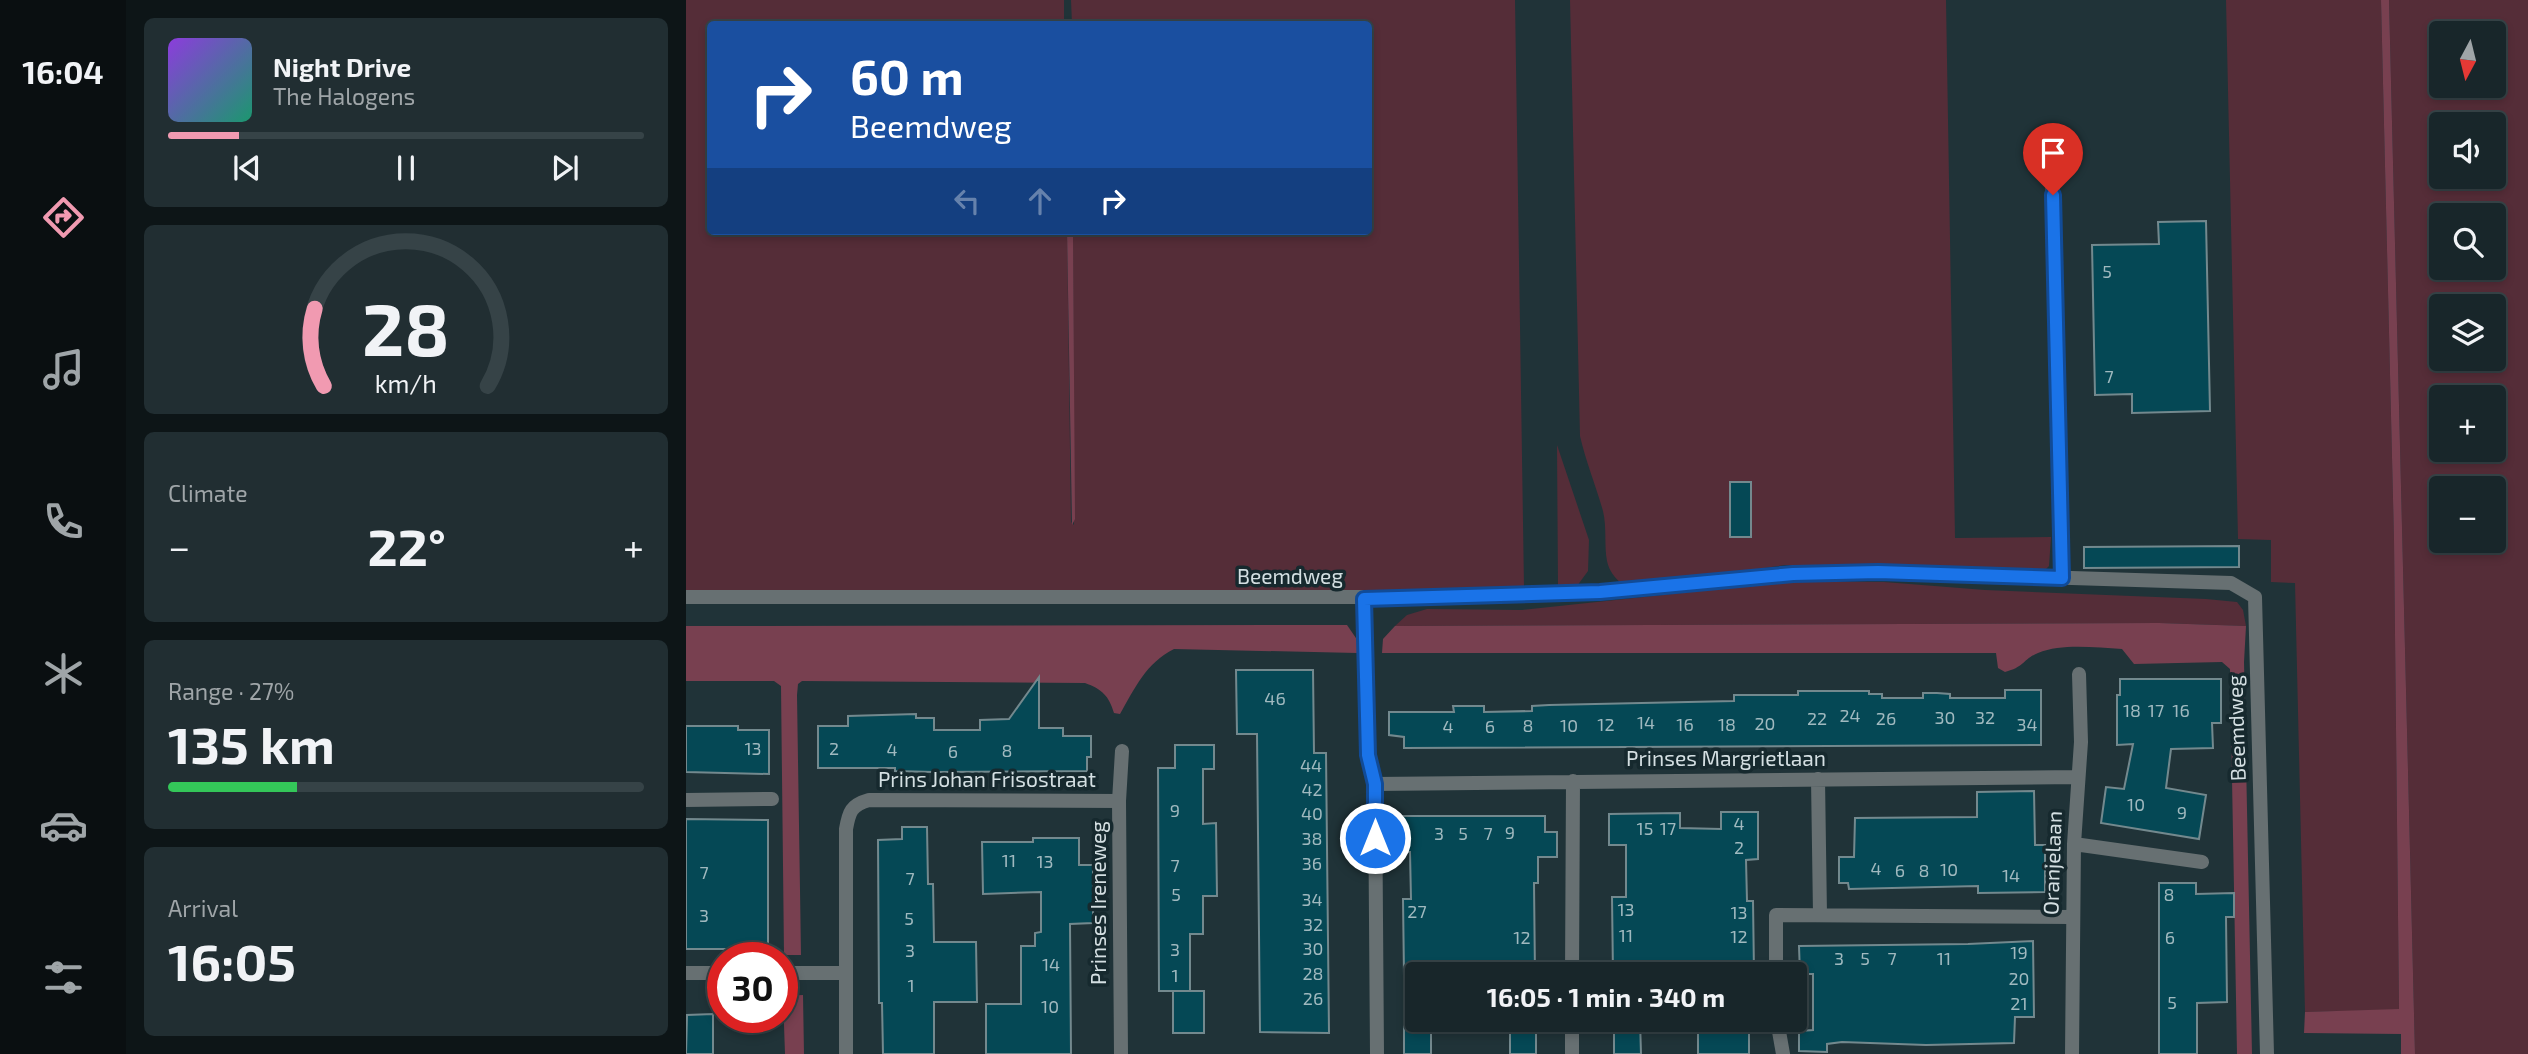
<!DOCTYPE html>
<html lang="en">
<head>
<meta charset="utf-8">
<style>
	body { margin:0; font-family:"Exo 2",sans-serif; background:#212e32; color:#f1f3f6; height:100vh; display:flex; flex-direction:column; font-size:26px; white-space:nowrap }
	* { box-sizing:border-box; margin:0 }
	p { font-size:23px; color:#9fa5a8 }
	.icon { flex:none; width:38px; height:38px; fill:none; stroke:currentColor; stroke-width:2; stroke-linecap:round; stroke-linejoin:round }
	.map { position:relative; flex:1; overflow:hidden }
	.panel { display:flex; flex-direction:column; gap:18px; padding:18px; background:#0d1517; width:560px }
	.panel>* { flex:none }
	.guide { position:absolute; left:21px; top:21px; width:665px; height:214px; border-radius:7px; box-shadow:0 4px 10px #0003,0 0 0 2px #364347; background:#1a4fa0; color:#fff; overflow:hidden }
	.needle { width:46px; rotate:187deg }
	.buttons { position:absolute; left:1743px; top:21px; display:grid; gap:14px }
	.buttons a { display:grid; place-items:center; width:77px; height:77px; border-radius:7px; background:#18262a; box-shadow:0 4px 10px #0003,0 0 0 2px #364347; font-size:35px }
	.speed { position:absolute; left:21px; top:942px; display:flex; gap:14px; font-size:35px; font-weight:700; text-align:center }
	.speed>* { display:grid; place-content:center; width:91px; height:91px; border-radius:50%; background:#18262a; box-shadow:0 4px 10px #0003,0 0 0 2px #364347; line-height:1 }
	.speed .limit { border:10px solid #d22; background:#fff; color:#111 }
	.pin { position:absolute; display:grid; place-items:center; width:60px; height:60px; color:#fff; margin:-72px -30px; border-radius:50% 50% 50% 0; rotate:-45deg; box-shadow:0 0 7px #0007 }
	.pin .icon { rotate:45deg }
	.me { position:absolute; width:77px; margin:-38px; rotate:0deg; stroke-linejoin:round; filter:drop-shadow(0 0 5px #0008) }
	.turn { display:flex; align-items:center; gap:24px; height:147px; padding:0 28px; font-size:32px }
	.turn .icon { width:91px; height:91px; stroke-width:2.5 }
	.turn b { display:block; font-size:49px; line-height:60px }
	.lanes { display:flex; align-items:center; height:66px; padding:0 28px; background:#0003; justify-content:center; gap:35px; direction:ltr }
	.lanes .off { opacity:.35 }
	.big { font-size:52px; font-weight:700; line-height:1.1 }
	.panel .tile { flex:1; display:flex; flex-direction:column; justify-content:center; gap:10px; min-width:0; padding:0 24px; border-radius:10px; background:#212e32 }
	.panel .dial { align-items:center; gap:0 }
	.dial svg { height:182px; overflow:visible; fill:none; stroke:#364347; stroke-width:7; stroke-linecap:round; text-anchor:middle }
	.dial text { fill:#f1f3f6; stroke:none }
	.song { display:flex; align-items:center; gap:21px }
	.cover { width:84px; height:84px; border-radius:10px; background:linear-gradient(135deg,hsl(270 70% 55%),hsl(160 70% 35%)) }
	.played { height:7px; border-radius:4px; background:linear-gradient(90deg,#f19ab1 15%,#364347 15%) }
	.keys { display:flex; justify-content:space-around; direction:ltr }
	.heat { display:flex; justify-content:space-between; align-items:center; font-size:38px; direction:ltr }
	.charge { height:10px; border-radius:5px; background:linear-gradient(90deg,#34c759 27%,#364347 0) }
	.trip { position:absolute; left:719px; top:962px; width:402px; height:70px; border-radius:7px; background:#18262a; box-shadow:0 4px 10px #0003,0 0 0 2px #364347; font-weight:700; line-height:70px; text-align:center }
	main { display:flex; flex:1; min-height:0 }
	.menu { display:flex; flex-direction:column; width:126px; justify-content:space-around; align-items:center; background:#0a0f11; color:#9fa5a8 }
	.menu .icon { width:49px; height:49px }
	.menu .on { color:#f19ab1 }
	.menu b { font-size:32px; color:#f1f3f6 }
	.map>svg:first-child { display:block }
	.green { fill:#552d38; fill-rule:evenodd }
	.water { fill:#784050 }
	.building { fill:#054855; stroke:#73898e; stroke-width:2 }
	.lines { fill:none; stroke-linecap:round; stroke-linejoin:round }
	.street { stroke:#677072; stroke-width:14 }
	.route-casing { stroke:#114b97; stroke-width:18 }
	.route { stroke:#1a73e8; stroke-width:12 }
	.labels { text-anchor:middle; stroke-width:7; stroke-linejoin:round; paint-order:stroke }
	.number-label { font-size:18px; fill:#a0b9bf }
	.street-label { font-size:21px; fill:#d4dfe2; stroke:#16292e }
</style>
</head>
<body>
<main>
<nav class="menu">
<b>16:04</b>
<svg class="icon on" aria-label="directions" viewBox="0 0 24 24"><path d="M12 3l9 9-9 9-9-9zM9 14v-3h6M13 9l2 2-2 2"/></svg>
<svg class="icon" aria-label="music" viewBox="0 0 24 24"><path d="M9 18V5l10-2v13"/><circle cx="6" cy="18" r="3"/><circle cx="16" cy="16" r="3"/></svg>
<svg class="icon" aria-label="phone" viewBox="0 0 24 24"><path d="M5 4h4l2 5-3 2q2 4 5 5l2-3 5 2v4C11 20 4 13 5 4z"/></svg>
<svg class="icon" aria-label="climate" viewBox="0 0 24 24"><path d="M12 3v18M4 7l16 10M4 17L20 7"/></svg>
<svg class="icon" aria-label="car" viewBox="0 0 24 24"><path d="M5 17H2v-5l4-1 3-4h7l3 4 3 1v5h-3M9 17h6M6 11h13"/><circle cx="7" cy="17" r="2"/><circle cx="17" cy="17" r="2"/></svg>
<svg class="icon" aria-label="filters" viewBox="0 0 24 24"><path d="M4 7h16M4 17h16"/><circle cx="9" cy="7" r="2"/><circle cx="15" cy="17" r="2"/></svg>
</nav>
<section class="panel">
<div class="tile">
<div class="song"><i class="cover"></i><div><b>Night Drive</b><p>The Halogens</p></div></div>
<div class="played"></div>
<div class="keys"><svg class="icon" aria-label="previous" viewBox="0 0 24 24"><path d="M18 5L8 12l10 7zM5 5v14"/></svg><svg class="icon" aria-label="pause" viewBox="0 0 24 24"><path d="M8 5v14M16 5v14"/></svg><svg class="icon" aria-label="next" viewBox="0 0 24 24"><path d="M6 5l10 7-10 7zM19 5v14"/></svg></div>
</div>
<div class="tile dial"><svg viewBox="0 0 100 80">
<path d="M14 69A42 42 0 1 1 86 69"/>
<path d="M14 69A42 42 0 0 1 10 35" stroke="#f19ab1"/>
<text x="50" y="56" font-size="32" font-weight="700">28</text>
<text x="50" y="72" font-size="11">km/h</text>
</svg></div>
<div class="tile"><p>Climate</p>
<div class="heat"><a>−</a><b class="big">22°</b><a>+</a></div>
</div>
<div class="tile"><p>Range · 27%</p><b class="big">135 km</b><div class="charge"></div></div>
<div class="tile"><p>Arrival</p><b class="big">16:05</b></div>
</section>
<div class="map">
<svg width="1842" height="1054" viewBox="0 0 1842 1054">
	<rect width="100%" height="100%" fill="#203338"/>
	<path class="green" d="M 0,0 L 378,0 L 378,24 L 24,24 L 24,231 L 381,231 L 385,522 L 388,525 L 387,231 L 682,231 L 682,24 L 386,24 L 385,0 L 829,0 L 838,587 L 690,593 L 0,599 Z
		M 884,0 L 1260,0 L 1269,538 L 1365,537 L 1363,566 L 1355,574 L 1099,565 L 1002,579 L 936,584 C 929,578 923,571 921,561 C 918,545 921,528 917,511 C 910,486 900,462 894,436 Z
		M 1540,0 L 1695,0 L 1708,540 L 1713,1010 L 1619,1012 L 1609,583 L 1585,582 L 1585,540 L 1552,539 Z
		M 1703,0 L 1842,0 L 1842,1054 L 1729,1054 ZM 1755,33 L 1808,33 L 1808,86 L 1755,86 ZM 1755,124 L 1808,124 L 1808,177 L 1755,177 ZM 1755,215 L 1808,215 L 1808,268 L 1755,268 ZM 1755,306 L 1808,306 L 1808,359 L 1755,359 ZM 1755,397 L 1808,397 L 1808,450 L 1755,450 ZM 1755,488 L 1808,488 L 1808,541 L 1755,541 Z
		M 871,445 L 903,540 L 902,571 L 891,586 L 872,586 Z
		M 1108,581 L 1198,582 L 1299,590 L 1520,599 L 1551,602 L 1557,610 L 1560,626 L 1473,623 L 709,626 L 721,615 L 741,609 L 836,610 Z"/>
	<path class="water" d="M 1695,0 L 1703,0 L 1729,1054 L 1715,1054 L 1715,1034 L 1618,1033 L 1619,1012 L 1713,1009 L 1708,540 Z
		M 381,231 L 387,231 L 389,519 L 386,525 Z
		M 1473,623 L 1560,626 L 1558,662 L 1566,1054 L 1551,1054 L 1544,669 L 1536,662 L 1448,664 L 1436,649 C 1410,648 1377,643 1352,653 C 1337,659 1339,667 1319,672 L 1312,668 L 1310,653 L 696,653 L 697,639 L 709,626 Z
		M 661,625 L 672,641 L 671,653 L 488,649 C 460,663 449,688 434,714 L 428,713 C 423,696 416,689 399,683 L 116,681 L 112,684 L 111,695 L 115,955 L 98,955 L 95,686 L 88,681 L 0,681 L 0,626 Z
		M 117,995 L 118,1054 L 99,1054 L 97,996 Z"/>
	<path class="building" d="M 1520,221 L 1524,411 L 1446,413 L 1446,394 L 1409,395 L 1406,245 L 1473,244 L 1472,222 Z
		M 1044,482 L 1065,482 L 1065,537 L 1044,537 Z
		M 1553,546 L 1553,567 L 1398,568 L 1398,547 Z
		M 550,670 L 627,670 L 628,753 L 640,753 L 643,1033 L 574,1032 L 571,734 L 551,734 Z
		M 353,677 L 353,728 L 377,728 L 377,736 L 405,736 L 405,757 L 401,757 L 401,771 L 247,772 L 209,771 L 209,768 L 132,768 L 132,726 L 162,726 L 162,716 L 230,714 L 230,718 L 248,718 L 248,730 L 294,730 L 294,720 L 323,719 Z
		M 1434,679 L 1535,679 L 1535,723 L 1526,723 L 1527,748 L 1485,749 L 1480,788 L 1520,795 L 1513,839 L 1415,823 L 1420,787 L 1438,789 L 1447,744 L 1431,745 L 1431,695 L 1434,695 Z
		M 1319,690 L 1355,690 L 1355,745 L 718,748 L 718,737 L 703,735 L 703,712 L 768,712 L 767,706 L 798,706 L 798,712 L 846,711 L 846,706 L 863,705 L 1048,701 L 1048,695 L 1112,695 L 1112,691 L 1183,691 L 1183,694 L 1196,694 L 1196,698 L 1237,698 L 1237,693 L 1251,693 L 1264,694 L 1264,698 L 1319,698 Z
		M 0,726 L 52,726 L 52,730 L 83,730 L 83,774 L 0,772 Z
		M 489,745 L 528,745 L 528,769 L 517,769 L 517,824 L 530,823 L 531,896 L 517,896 L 517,934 L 504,934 L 504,991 L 473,991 L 472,768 L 489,768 Z
		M 1348,791 L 1349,845 L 1359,845 L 1359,892 L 1292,893 L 1292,886 L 1163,889 L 1162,883 L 1153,883 L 1153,857 L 1168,857 L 1169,818 L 1291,817 L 1291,792 Z
		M 1035,812 L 1072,812 L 1072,859 L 1060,860 L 1061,901 L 1067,901 L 1068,973 L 1040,974 L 1040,966 L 990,968 L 990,975 L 927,975 L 926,897 L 940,897 L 940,845 L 923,845 L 923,814 L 994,813 L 994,828 L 1035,829 Z
		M 716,816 L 859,816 L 859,832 L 871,832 L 871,857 L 852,857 L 852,883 L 848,883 L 849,975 L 823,975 L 823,967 L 745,968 L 745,975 L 718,975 L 717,899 L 725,899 L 724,852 L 716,852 Z
		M 0,819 L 82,820 L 82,949 L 0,949 Z
		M 216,827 L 241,827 L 242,884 L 247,884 L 248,942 L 290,942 L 291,1002 L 248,1002 L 248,1054 L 197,1054 L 196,1003 L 193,1003 L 192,840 L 216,839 Z
		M 347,838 L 393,838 L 393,865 L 407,865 L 407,923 L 384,924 L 385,1054 L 300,1054 L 300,1004 L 335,1004 L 335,946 L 349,946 L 349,933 L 355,932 L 355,892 L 297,894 L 296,842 L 347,842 Z
		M 1473,883 L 1510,883 L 1510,894 L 1548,893 L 1548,917 L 1540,917 L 1541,1002 L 1511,1003 L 1511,1054 L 1473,1054 Z
		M 1347,941 L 1348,1017 L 1329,1017 L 1328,1043 L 1240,1045 L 1156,1042 L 1141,1044 L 1141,1052 L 1113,1051 L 1113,1031 L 1127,1030 L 1127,974 L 1114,974 L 1113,946 L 1282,944 Z
		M 487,991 L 518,991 L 518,1033 L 487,1033 Z
		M 27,1014 L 27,1054 L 0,1054 L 1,1015 Z
		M 718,1020 L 745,1020 L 745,1054 L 718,1054 Z
		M 824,1020 L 850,1020 L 850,1054 L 824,1054 Z
		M 928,1020 L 954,1020 L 955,1054 L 928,1054 Z
		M 1012,1020 L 1063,1020 L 1063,1054 L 1012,1054 Z"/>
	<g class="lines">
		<path class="street" d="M 1366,168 L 1376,578
			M 0,597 L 774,597 L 914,592 L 1107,574 L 1192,572 L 1545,583 L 1569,597 L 1581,1054
			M 678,599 L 682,755 L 689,784 L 691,1054
			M 1132,779 L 1134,915
			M 689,784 L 1392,777
			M 0,800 L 86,799
			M 1388,844 L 1516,862
			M 0,973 L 37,973
			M 96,973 L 159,973
			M 886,975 L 887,781
			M 1090,975 L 1090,915 L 1385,917
			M 1091,1020 L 1097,1054
			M 160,1054 L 160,829 C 163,812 165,805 183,800 L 433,801
			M 435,1054 L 433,801 L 436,751
			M 886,1054 L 886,1020
			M 1386,1054 L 1388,844 L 1395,742 L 1393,674"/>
	</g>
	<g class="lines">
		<defs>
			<path id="route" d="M 689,838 L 689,784 L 682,755 L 678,599 L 914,592 L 1107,574 L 1192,572 L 1376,578 L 1367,195"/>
		</defs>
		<use href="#route" class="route-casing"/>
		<use href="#route" class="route"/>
	</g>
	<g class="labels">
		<g class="number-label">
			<text x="1421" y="278">5</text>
			<text x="1423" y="383">7</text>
			<text x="589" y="705">46</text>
			<text x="1446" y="717">18</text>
			<text x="1470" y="717">17</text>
			<text x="1495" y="717">16</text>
			<text x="1164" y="722">24</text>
			<text x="1259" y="724">30</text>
			<text x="1299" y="724">32</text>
			<text x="1131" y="725">22</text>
			<text x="1200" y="725">26</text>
			<text x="960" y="729">14</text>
			<text x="1079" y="730">20</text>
			<text x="920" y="731">12</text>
			<text x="999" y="731">16</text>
			<text x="1041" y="731">18</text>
			<text x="1341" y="731">34</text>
			<text x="842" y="732">8</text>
			<text x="883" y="732">10</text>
			<text x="762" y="733">4</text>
			<text x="804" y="733">6</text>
			<text x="67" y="755">13</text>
			<text x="148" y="755">2</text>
			<text x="206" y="756">4</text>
			<text x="321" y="757">8</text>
			<text x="267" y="758">6</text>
			<text x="625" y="772">44</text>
			<text x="626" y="796">42</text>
			<text x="1450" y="811">10</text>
			<text x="489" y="817">9</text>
			<text x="1496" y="819">9</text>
			<text x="626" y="820">40</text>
			<text x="1053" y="830">4</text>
			<text x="959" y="835">15</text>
			<text x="982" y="835">17</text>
			<text x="824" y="839">9</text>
			<text x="753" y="840">3</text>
			<text x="777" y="840">5</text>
			<text x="802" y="840">7</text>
			<text x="626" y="845">38</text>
			<text x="1053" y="854">2</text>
			<text x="323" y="867">11</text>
			<text x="359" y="868">13</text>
			<text x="626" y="870">36</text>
			<text x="489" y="872">7</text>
			<text x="1190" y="875">4</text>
			<text x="1263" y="876">10</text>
			<text x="1214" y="877">6</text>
			<text x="1238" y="877">8</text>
			<text x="18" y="879">7</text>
			<text x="1325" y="882">14</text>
			<text x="224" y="885">7</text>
			<text x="490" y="901">5</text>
			<text x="1483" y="901">8</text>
			<text x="626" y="906">34</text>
			<text x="940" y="916">13</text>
			<text x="731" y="918">27</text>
			<text x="1053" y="919">13</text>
			<text x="18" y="922">3</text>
			<text x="223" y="925">5</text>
			<text x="627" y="931">32</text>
			<text x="940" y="942">11</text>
			<text x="1053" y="943">12</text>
			<text x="836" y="944">12</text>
			<text x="1484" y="944">6</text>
			<text x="627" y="955">30</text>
			<text x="489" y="956">3</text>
			<text x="224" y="957">3</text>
			<text x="1333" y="959">19</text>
			<text x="1153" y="965">3</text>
			<text x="1179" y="965">5</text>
			<text x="1206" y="965">7</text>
			<text x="1258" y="965">11</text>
			<text x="365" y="971">14</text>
			<text x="627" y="980">28</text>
			<text x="489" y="982">1</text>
			<text x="1333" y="985">20</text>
			<text x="225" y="992">1</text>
			<text x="627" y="1005">26</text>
			<text x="1486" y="1009">5</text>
			<text x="1333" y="1010">21</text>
			<text x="364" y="1013">10</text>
		</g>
		<g class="street-label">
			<text x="604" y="584">Beemdweg</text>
			<text transform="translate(1551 728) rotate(-92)" y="7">Beemdweg</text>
			<text x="1040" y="766">Prinses Margrietlaan</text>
			<text x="301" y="787">Prins Johan Frisostraat</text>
			<text transform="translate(1367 863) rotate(-88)" y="7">Oranjelaan</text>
			<text transform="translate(413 903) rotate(-90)" y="7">Prinses Ireneweg</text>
		</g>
	</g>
</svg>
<div class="buttons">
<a><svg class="needle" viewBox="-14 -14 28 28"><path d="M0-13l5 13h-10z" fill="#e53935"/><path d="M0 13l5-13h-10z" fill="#9fa5a8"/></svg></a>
<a><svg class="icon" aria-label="sound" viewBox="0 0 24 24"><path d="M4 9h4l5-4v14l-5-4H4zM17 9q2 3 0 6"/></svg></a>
<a><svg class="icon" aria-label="search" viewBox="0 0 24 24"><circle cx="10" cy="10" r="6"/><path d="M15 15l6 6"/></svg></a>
<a><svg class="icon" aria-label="layers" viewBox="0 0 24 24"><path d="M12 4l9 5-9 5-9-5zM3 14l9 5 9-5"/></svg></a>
<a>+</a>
<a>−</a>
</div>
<div class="speed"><div class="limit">30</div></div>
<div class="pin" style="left:1367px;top:195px;background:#d93025"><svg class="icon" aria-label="arrive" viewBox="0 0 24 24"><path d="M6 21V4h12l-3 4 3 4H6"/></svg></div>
<svg class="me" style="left:689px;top:838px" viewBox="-20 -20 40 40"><circle r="17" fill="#1a73e8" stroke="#fff" stroke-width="3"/><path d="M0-11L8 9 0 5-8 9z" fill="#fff"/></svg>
<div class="trip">16:05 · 1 min · 340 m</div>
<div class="guide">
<div class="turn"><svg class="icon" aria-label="right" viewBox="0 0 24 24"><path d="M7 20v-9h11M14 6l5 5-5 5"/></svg><div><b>60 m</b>Beemdweg</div></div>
<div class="lanes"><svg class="icon off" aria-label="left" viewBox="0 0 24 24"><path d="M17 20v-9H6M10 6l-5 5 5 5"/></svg><svg class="icon off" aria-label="ahead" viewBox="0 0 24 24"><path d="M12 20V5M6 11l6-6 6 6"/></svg><svg class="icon" aria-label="right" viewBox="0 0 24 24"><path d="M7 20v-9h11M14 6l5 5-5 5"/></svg></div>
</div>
</div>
</main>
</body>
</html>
